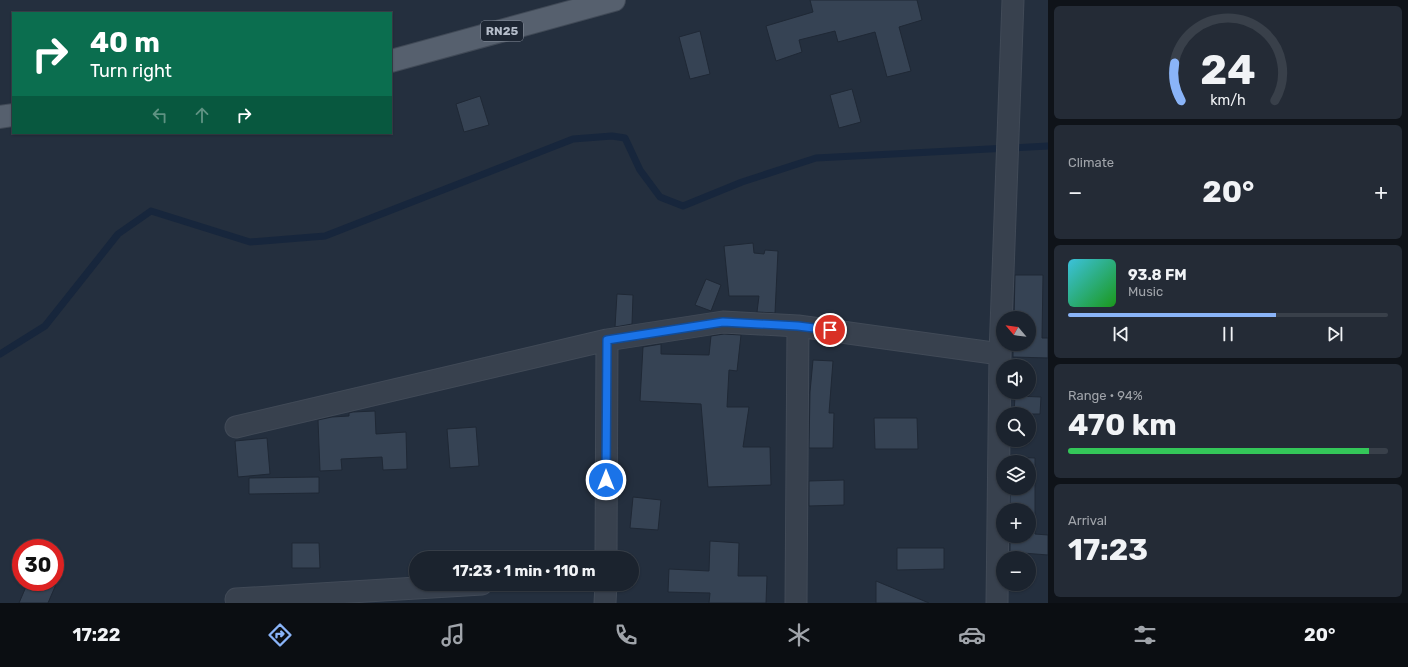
<!DOCTYPE html>
<html lang="en">
<head>
<meta charset="utf-8">
<style>
	body { margin:0; font-family:Rubik,sans-serif; background:#242b36; color:#f1f3f6; height:100vh; display:flex; flex-direction:column; font-size:15px; white-space:nowrap }
	* { box-sizing:border-box; margin:0 }
	p { font-size:13px; color:#a0a4aa }
	.icon { flex:none; width:22px; height:22px; fill:none; stroke:currentColor; stroke-width:2; stroke-linecap:round; stroke-linejoin:round }
	.map { position:relative; flex:1; overflow:hidden }
	.sheet { display:flex; flex-direction:column; gap:6px; padding:6px; background:#0f1319; width:360px }
	.sheet>* { flex:none }
	.banner { position:absolute; left:12px; top:12px; width:380px; height:122px; border-radius:0px; box-shadow:0 1px 3px #0004,0 0 0 1px #39404a; background:#0b6e4f; color:#fff; overflow:hidden }
	.needle { width:26px; rotate:299deg }
	.tools { position:absolute; left:996px; top:311px; display:grid; gap:8px }
	.tools a { display:grid; place-items:center; width:40px; height:40px; border-radius:50%; background:#1b232e; box-shadow:0 1px 3px #0004,0 0 0 1px #39404a; font-size:20px }
	.speed { position:absolute; left:12px; top:539px; display:flex; gap:8px; font-size:20px; font-weight:700; text-align:center }
	.speed>* { display:grid; place-content:center; width:52px; height:52px; border-radius:50%; background:#1b232e; box-shadow:0 1px 3px #0004,0 0 0 1px #39404a; line-height:1 }
	.speed .limit { border:6px solid #d22; background:#fff; color:#111 }
	.pin { position:absolute; display:grid; place-items:center; width:34px; height:34px; color:#fff; margin:-17px; border:2px solid #fff; border-radius:50%; box-shadow:0 1px 4px #0007 }
	.me { position:absolute; width:44px; margin:-22px; rotate:0deg; stroke-linejoin:round; filter:drop-shadow(0 0 3px #0008) }
	.turn { display:flex; align-items:center; gap:14px; height:84px; padding:0 12px; font-size:18px }
	.turn .icon { width:52px; height:52px; stroke-width:2.5 }
	.turn b { display:block; font-size:28px; line-height:34px }
	.lanes { display:flex; align-items:center; height:38px; padding:0 12px; background:#0003; justify-content:center; gap:20px; direction:ltr }
	.lanes .off { opacity:.35 }
	.big { font-size:30px; font-weight:700; line-height:1.1 }
	.sheet .card { flex:1; display:flex; flex-direction:column; justify-content:center; gap:6px; min-width:0; padding:0 14px; border-radius:6px; background:#242b36 }
	.sheet .dial { align-items:center; gap:0 }
	.dial svg { height:104px; overflow:visible; fill:none; stroke:#39404a; stroke-width:7; stroke-linecap:round; text-anchor:middle }
	.dial text { fill:#f1f3f6; stroke:none }
	.song { display:flex; align-items:center; gap:12px }
	.cover { width:48px; height:48px; border-radius:6px; background:linear-gradient(135deg,hsl(190 70% 55%),hsl(120 70% 35%)) }
	.played { height:4px; border-radius:2px; background:linear-gradient(90deg,#8ab4f8 65%,#39404a 65%) }
	.keys { display:flex; justify-content:space-around; direction:ltr }
	.heat { display:flex; justify-content:space-between; align-items:center; font-size:22px; direction:ltr }
	.charge { height:6px; border-radius:3px; background:linear-gradient(90deg,#34c759 94%,#39404a 0) }
	.trip { position:absolute; left:409px; top:551px; width:230px; height:40px; border-radius:20px; background:#1b232e; box-shadow:0 1px 3px #0004,0 0 0 1px #39404a; font-weight:700; line-height:40px; text-align:center }
	.tabs { display:flex; height:64px; justify-content:space-around; align-items:center; background:#0b0e12; color:#a0a4aa }
	.tabs .icon { width:28px; height:28px }
	.tabs .active { color:#8ab4f8 }
	.tabs b { font-size:18px; color:#f1f3f6 }
	main { display:flex; flex:1; min-height:0 }
	.map>svg:first-child { display:block }
	.lines { fill:none; stroke-linecap:round; stroke-linejoin:round }
	.stream { stroke:#17263c; stroke-width:7 }
	.building { fill:#364354; stroke:#1f2835 }
	.minor-casing { stroke:#414a57; stroke-width:23 }
	.primary-casing { stroke:#414a57; stroke-width:24 }
	.minor { stroke:#38414e; stroke-width:21 }
	.primary { stroke:#56606e; stroke-width:22 }
	.route-casing { stroke:#114b97; stroke-width:10 }
	.route { stroke:#1a73e8; stroke-width:7 }
	.labels { text-anchor:middle; stroke-width:4; stroke-linejoin:round; paint-order:stroke }
	.shield { fill:#1d2633; stroke:#878f9c; stroke-width:1 }
	.shield-label { font-size:12px; font-weight:bold; fill:#b4bcc9 }
</style>
</head>
<body>
<main>
<div class="map">
<svg width="1048" height="603" viewBox="0 0 1048 603">
	<rect width="100%" height="100%" fill="#242f3e"/>
	<g class="lines">
		<path class="stream" d="M 0,354 L 45,326 L 118,234 L 151,211 L 250,242 L 325,236 L 573,139 L 612,136 L 625,138 L 640,170 L 660,197 L 683,206 L 742,182 L 816,158 L 1048,146"/>
	</g>
	<path class="building" d="M 810,0 L 917,0 L 922,20 L 899,27 L 911,71 L 887,77 L 875,32 L 838,42 L 835,31 L 799,40 L 802,52 L 776,61 L 766,26 L 813,12 Z
		M 700,31 L 710,74 L 690,79 L 679,37 Z
		M 852,89 L 861,122 L 839,128 L 830,95 Z
		M 480,96 L 489,125 L 464,132 L 456,104 Z
		M 753,243 L 754,253 L 764,254 L 765,250 L 778,251 L 775,313 L 757,312 L 759,296 L 729,296 L 724,246 Z
		M 1015,275 L 1043,275 L 1042,338 L 1048,338 L 1048,358 L 1013,357 L 1013,344 L 1029,344 L 1029,318 L 1014,318 Z
		M 706,279 L 721,285 L 711,311 L 695,305 Z
		M 617,294 L 633,295 L 632,324 L 615,327 Z
		M 724,334 L 741,335 L 737,371 L 729,370 L 727,407 L 749,407 L 743,447 L 770,447 L 771,485 L 708,487 L 701,404 L 640,401 L 643,347 L 661,344 L 661,354 L 709,355 L 711,336 Z
		M 813,360 L 833,361 L 829,413 L 834,413 L 833,448 L 809,448 L 810,392 Z
		M 1015,396 L 1041,397 L 1040,414 L 1014,414 Z
		M 375,411 L 376,434 L 406,432 L 407,469 L 383,470 L 382,457 L 341,459 L 342,470 L 320,471 L 318,420 L 332,417 L 349,416 L 349,413 L 353,412 Z
		M 874,418 L 917,418 L 918,449 L 875,449 Z
		M 476,427 L 479,466 L 450,468 L 447,429 Z
		M 267,438 L 270,474 L 238,477 L 235,441 Z
		M 1012,457 L 1035,458 L 1035,534 L 1048,535 L 1048,555 L 1010,552 L 1010,536 L 1029,536 L 1029,510 L 1010,510 L 1010,488 L 1029,488 L 1029,462 L 1012,462 Z
		M 319,477 L 319,493 L 249,494 L 249,478 Z
		M 844,480 L 844,505 L 809,506 L 809,481 Z
		M 633,497 L 661,500 L 658,530 L 630,528 Z
		M 710,541 L 739,543 L 738,576 L 767,576 L 766,603 L 709,603 L 710,593 L 668,592 L 669,569 L 709,571 Z
		M 292,543 L 319,543 L 320,568 L 292,568 Z
		M 897,548 L 944,548 L 944,569 L 897,570 Z
		M 876,581 L 929,603 L 876,603 Z
		M 28,582 L 57,582 L 48,603 L 19,603 Z"/>
	<g class="lines">
		<defs>
			<path id="minor" d="M 236,427 L 607,340 L 723,322 L 798,326 L 1000,354
				M 606,558 L 607,340
				M 236,599 L 482,584
				M 605,603 L 606,584
				M 796,603 L 798,326
				M 997,603 L 1000,354 L 1013,0"/>
			<path id="primary" d="M 391,61 L 614,0
				M 0,117 L 13,115"/>
		</defs>
		<use href="#minor" class="minor-casing"/>
		<use href="#primary" class="primary-casing"/>
		<use href="#minor" class="minor"/>
		<use href="#primary" class="primary"/>
	</g>
	<g class="lines">
		<defs>
			<path id="route" d="M 606,480 L 607,340 L 723,322 L 798,326 L 830,330"/>
		</defs>
		<use href="#route" class="route-casing"/>
		<use href="#route" class="route"/>
	</g>
	<g class="labels">
		<rect class="shield" x="481" y="21" width="42" height="20" rx="3"/>
		<g class="shield-label">
			<text x="502" y="35">RN25</text>
		</g>
	</g>
</svg>
<div class="tools">
<a><svg class="needle" viewBox="-14 -14 28 28"><path d="M0-13l5 13h-10z" fill="#e53935"/><path d="M0 13l5-13h-10z" fill="#a0a4aa"/></svg></a>
<a><svg class="icon" aria-label="sound" viewBox="0 0 24 24"><path d="M4 9h4l5-4v14l-5-4H4zM17 9q2 3 0 6"/></svg></a>
<a><svg class="icon" aria-label="search" viewBox="0 0 24 24"><circle cx="10" cy="10" r="6"/><path d="M15 15l6 6"/></svg></a>
<a><svg class="icon" aria-label="layers" viewBox="0 0 24 24"><path d="M12 4l9 5-9 5-9-5zM3 14l9 5 9-5"/></svg></a>
<a>+</a>
<a>−</a>
</div>
<div class="speed"><div class="limit">30</div></div>
<div class="pin" style="left:830px;top:330px;background:#d93025"><svg class="icon" aria-label="arrive" viewBox="0 0 24 24"><path d="M6 21V4h12l-3 4 3 4H6"/></svg></div>
<svg class="me" style="left:606px;top:480px" viewBox="-20 -20 40 40"><circle r="17" fill="#1a73e8" stroke="#fff" stroke-width="3"/><path d="M0-11L8 9 0 5-8 9z" fill="#fff"/></svg>
<div class="trip">17:23 · 1 min · 110 m</div>
<div class="banner">
<div class="turn"><svg class="icon" aria-label="right" viewBox="0 0 24 24"><path d="M7 20v-9h11M14 6l5 5-5 5"/></svg><div><b>40 m</b>Turn right</div></div>
<div class="lanes"><svg class="icon off" aria-label="left" viewBox="0 0 24 24"><path d="M17 20v-9H6M10 6l-5 5 5 5"/></svg><svg class="icon off" aria-label="ahead" viewBox="0 0 24 24"><path d="M12 20V5M6 11l6-6 6 6"/></svg><svg class="icon" aria-label="right" viewBox="0 0 24 24"><path d="M7 20v-9h11M14 6l5 5-5 5"/></svg></div>
</div>
</div>
<section class="sheet">
<div class="card dial"><svg viewBox="0 0 100 80">
<path d="M14 69A42 42 0 1 1 86 69"/>
<path d="M14 69A42 42 0 0 1 9 40" stroke="#8ab4f8"/>
<text x="50" y="56" font-size="32" font-weight="700">24</text>
<text x="50" y="72" font-size="11">km/h</text>
</svg></div>
<div class="card"><p>Climate</p>
<div class="heat"><a>−</a><b class="big">20°</b><a>+</a></div>
</div>
<div class="card">
<div class="song"><i class="cover"></i><div><b>93.8 FM</b><p>Music</p></div></div>
<div class="played"></div>
<div class="keys"><svg class="icon" aria-label="previous" viewBox="0 0 24 24"><path d="M18 5L8 12l10 7zM5 5v14"/></svg><svg class="icon" aria-label="pause" viewBox="0 0 24 24"><path d="M8 5v14M16 5v14"/></svg><svg class="icon" aria-label="next" viewBox="0 0 24 24"><path d="M6 5l10 7-10 7zM19 5v14"/></svg></div>
</div>
<div class="card"><p>Range · 94%</p><b class="big">470 km</b><div class="charge"></div></div>
<div class="card"><p>Arrival</p><b class="big">17:23</b></div>
</section>
</main>
<nav class="tabs">
<b>17:22</b>
<svg class="icon active" aria-label="directions" viewBox="0 0 24 24"><path d="M12 3l9 9-9 9-9-9zM9 14v-3h6M13 9l2 2-2 2"/></svg>
<svg class="icon" aria-label="music" viewBox="0 0 24 24"><path d="M9 18V5l10-2v13"/><circle cx="6" cy="18" r="3"/><circle cx="16" cy="16" r="3"/></svg>
<svg class="icon" aria-label="phone" viewBox="0 0 24 24"><path d="M5 4h4l2 5-3 2q2 4 5 5l2-3 5 2v4C11 20 4 13 5 4z"/></svg>
<svg class="icon" aria-label="climate" viewBox="0 0 24 24"><path d="M12 3v18M4 7l16 10M4 17L20 7"/></svg>
<svg class="icon" aria-label="car" viewBox="0 0 24 24"><path d="M5 17H2v-5l4-1 3-4h7l3 4 3 1v5h-3M9 17h6M6 11h13"/><circle cx="7" cy="17" r="2"/><circle cx="17" cy="17" r="2"/></svg>
<svg class="icon" aria-label="filters" viewBox="0 0 24 24"><path d="M4 7h16M4 17h16"/><circle cx="9" cy="7" r="2"/><circle cx="15" cy="17" r="2"/></svg>
<b>20°</b>
</nav>
</body>
</html>
